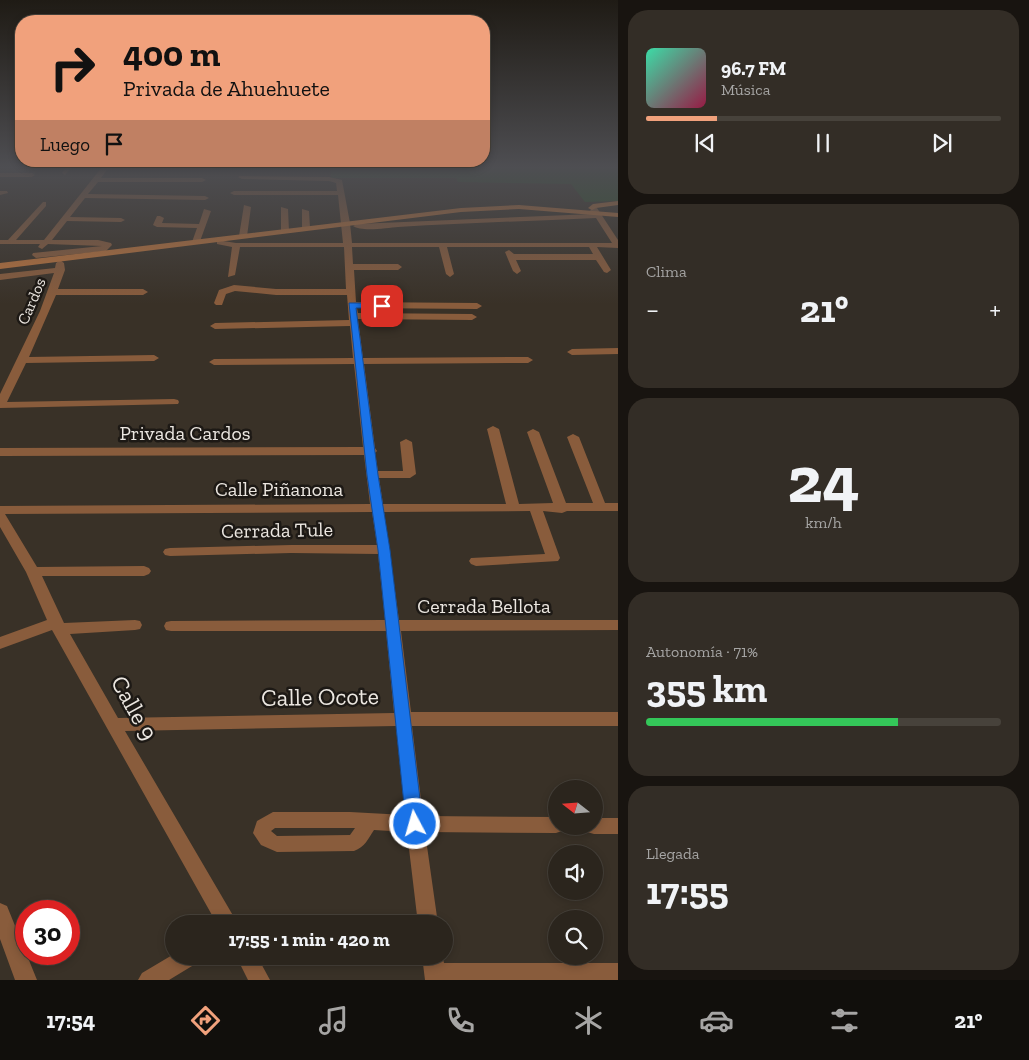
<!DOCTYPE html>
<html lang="es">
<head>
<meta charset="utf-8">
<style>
	body { margin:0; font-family:"Zilla Slab",serif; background:#332d26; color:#f1f3f6; height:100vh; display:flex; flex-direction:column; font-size:19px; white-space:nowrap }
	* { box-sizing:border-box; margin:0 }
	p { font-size:16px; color:#a6a5a4 }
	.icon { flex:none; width:28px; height:28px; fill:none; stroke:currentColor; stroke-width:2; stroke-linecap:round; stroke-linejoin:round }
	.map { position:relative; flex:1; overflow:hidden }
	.side { display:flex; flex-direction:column; gap:10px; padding:10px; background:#181410; width:411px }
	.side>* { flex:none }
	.top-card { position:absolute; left:15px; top:15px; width:475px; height:152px; border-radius:20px; box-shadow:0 2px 8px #0003,0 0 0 1px #47423b; background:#f1a17c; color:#111; overflow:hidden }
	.needle { width:32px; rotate:287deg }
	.buttons { position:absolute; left:548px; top:780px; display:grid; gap:10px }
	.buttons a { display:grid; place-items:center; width:55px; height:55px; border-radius:50%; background:#2b251d; box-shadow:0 2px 8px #0003,0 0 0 1px #47423b; font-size:25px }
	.speed { position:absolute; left:15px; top:900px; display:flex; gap:10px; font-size:25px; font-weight:700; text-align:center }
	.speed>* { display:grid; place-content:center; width:65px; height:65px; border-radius:50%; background:#2b251d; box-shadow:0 2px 8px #0003,0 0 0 1px #47423b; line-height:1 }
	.speed .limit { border:8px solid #d22; background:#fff; color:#111 }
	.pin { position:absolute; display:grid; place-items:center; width:42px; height:42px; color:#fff; margin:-21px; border-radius:10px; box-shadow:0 2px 8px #0006 }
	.me { position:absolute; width:55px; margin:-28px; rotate:354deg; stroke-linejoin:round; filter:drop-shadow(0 0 4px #0008) }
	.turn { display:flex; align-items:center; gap:18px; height:105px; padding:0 25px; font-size:22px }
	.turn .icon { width:65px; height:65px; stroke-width:2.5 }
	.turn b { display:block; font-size:35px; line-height:42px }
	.then { display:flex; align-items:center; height:48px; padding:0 25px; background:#0003; gap:10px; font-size:19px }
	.big { font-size:38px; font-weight:700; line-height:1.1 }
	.side .widget { flex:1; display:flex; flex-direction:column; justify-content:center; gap:8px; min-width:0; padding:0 18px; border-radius:20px; background:#332d26 }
	.side .dial { align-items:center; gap:0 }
	.dial b { font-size:65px; line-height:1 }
	.song { display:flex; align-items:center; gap:15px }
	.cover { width:60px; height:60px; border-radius:8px; background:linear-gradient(135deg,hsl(160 70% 55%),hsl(340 70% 35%)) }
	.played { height:5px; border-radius:2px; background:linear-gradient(90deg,#f1a17c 20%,#47423b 20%) }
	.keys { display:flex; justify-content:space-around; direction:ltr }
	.heat { display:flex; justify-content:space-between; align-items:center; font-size:28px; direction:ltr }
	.charge { height:8px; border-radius:4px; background:linear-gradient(90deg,#34c759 71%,#47423b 0) }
	.trip { position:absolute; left:165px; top:915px; width:288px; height:50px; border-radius:25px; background:#2b251d; box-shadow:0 2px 8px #0003,0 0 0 1px #47423b; font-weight:700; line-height:50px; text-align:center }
	.menu { display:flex; height:80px; justify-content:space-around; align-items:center; background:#110f0c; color:#a6a5a4 }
	.menu .icon { width:35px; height:35px }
	.menu .selected { color:#f1a17c }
	.menu b { font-size:22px; color:#f1f3f6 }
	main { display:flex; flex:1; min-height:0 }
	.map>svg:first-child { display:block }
	.green { fill:#2b5028 }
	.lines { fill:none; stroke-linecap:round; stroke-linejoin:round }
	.street { fill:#895c3c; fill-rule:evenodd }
	.secondary { fill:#b9723c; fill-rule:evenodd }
	.route { fill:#1a73e8; stroke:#114b97 }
	.labels { text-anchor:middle; stroke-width:5; stroke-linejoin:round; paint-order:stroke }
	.far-street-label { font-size:16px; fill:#ece7e1; stroke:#1d1915 }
	.street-label { font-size:20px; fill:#ece7e1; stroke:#1d1915 }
	.near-street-label { font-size:24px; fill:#ece7e1; stroke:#1d1915 }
</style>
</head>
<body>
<main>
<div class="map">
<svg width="618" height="980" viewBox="0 0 618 980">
	<rect width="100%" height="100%" fill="#393127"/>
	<path class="green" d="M 330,167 L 618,167 L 618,201 L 585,202 L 571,184 L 458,182 L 456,178 L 331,178 Z"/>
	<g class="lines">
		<path class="street" d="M 66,167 L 72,167 L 65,175 L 62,173 Z
			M 102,167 L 215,168 L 212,170 L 107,170 L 101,178 L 202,178 L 206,180 L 202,182 L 98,182 L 88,194 L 205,196 L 209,198 L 205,200 L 85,198 L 70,217 L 121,218 L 125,220 L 121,222 L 67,221 L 52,240 L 98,240 L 111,243 L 112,245 L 106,251 L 36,258 L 32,255 L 33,253 L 102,246 L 48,244 L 42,249 L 38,247 L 40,244 L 0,244 L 0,240 L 8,240 L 43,202 L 46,202 L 46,206 L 16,240 L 44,240 Z
			M 0,173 L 32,173 L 35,175 L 32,177 L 0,177 Z
			M 240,176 L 329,177 L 342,180 L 350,223 L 352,243 L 612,243 L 596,218 C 530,221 464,223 398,227 C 387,228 361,232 353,226 L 357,224 L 593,214 L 590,210 L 594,208 L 597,208 L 618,240 L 618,248 L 597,247 L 611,270 L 607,273 L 604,272 L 596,260 L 516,260 L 521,271 L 517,274 L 513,271 L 505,252 L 509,250 L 514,254 L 593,254 L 589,247 L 447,247 L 454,274 L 450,277 L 446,274 L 439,247 L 352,247 L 353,264 L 398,264 L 402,267 L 398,270 L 354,270 L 356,302 L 477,303 L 482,306 L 477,309 L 357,308 L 358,313 L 472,314 L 477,317 L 472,320 L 358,319 L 363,358 L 528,357 L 533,360 L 528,363 L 364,364 L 375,448 L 377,451 L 375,453 L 378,471 L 403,471 L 400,442 L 406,439 L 412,442 L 416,474 L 410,478 L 379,478 L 383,504 L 506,504 L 487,429 L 493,426 L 499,429 L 519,504 L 553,503 L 527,432 L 533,429 L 539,432 L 566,503 L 593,503 L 567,437 L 573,434 L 579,437 L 605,503 L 618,503 L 618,511 L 567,511 L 562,513 L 543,511 L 560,558 L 558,561 L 476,566 L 471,564 L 469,561 L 471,558 L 545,554 L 530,511 L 384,512 L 399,620 L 618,620 L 618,630 L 401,631 L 411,712 L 618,712 L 618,726 L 412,726 L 423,816 L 556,817 L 556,826 L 565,826 L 562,831 L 556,833 L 425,832 L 438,924 L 418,924 L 407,832 L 374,830 C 368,839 365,847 354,851 L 277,852 L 261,845 L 253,833 L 257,821 L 273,812 L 350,812 L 405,815 L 396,726 L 125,731 L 238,924 L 217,924 L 52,630 L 0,649 L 0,637 L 47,620 L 26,572 L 0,527 L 0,506 L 370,504 L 364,455 L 0,456 L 0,448 L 363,447 L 354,364 L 214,365 L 209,362 L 214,359 L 353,358 L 350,326 L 215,329 L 210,326 L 215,323 L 349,320 L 347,295 L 276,295 L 235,291 L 226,294 L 222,305 L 216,305 L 214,303 L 219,290 L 234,285 L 276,289 L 346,289 L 344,247 L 240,247 L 235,275 L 228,277 L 232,247 L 217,244 L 217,240 L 236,243 L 343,243 L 338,195 L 234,195 L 230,193 L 234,191 L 337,191 L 336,183 L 329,181 L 242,179 L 238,177 ZM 372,512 L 377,545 L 291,545 L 170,548 L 165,549 L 163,552 L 165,555 L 170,556 L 291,553 L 378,554 L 385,620 L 171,621 L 166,622 L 164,626 L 166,630 L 171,631 L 386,631 L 394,713 L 118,718 L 70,634 L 135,630 L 140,629 L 142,625 L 140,621 L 135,620 L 64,623 L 42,576 L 144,576 L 149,574 L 151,571 L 149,568 L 144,566 L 37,567 L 5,514 ZM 275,828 L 355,828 L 350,835 L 277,836 L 271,831 Z
			M 0,191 L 7,191 L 8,193 L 0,195 Z
			M 244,205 L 251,207 L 247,236 L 243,238 L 239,236 Z
			M 281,207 L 288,209 L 289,231 L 285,233 L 281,231 Z
			M 204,209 L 211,211 L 199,244 L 192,242 L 197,228 L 157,227 L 153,225 L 157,216 L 160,216 L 164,218 L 162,223 L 199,224 Z
			M 302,209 L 309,211 L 310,228 L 306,230 L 302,228 Z
			M 60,260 L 64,263 L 65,270 L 58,289 L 143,289 L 148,292 L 143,295 L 56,295 L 29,357 L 154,355 L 159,358 L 154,361 L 26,363 L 7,402 L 174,399 L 178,400 L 179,402 L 178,404 L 0,408 L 0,394 L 40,311 L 54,273 L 0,280 L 0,274 L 55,268 L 56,263 Z
			M 618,348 L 618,354 L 572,355 L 567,352 L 572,349 Z
			M 594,818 L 618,818 L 618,834 L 594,834 L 587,832 L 585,826 L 594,826 Z
			M 0,903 L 7,906 L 37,980 L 15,980 L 0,939 Z
			M 174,954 L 174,956 L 200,956 L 197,963 L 169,980 L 138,980 L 142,973 Z
			M 236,956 L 257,956 L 270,980 L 248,980 Z
			M 422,956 L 442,956 L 444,963 L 618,963 L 618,980 L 425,980 Z"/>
		<path class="secondary" d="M 618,201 L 618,205 L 596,208 L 592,210 L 588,208 L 593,204 Z
			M 519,205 L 618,213 L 618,217 L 519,209 L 461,212 L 0,269 L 0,263 L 461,208 Z"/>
	</g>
	<linearGradient id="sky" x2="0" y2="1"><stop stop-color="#1f1b15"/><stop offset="0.55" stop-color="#4e4e52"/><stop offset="1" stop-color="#4e4e52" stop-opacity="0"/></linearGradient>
	<rect width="618" height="304" fill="url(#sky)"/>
	<path class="route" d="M 349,303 L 382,303 L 386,306 L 382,308 L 356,308 L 378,475 L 390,550 L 423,824 L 421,829 L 415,831 L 409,829 L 406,824 L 378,550 L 367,475 Z"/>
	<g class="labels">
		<g class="far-street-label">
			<text transform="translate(31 301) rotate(-67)" y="6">Cardos</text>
		</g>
		<g class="street-label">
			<text x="185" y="440">Privada Cardos</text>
			<text x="279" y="496">Calle Piñanona</text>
			<text transform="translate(277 530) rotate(-1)" y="7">Cerrada Tule</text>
			<text x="484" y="613">Cerrada Bellota</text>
		</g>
		<g class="near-street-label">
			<text transform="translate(320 697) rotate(-1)" y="8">Calle Ocote</text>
			<text transform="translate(134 708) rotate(61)" y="8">Calle 9</text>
		</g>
	</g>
</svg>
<div class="buttons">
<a><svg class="needle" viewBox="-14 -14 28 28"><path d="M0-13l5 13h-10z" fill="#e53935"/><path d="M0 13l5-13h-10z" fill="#a6a5a4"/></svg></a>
<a><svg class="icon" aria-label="sound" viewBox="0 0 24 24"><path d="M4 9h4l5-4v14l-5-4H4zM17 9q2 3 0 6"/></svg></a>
<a><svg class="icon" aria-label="search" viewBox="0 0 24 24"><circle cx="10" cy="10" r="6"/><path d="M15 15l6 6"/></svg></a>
</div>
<div class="speed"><div class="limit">30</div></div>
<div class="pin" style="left:382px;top:306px;background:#d93025"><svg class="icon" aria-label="arrive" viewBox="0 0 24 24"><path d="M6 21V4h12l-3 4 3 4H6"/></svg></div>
<svg class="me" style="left:415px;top:824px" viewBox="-20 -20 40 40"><circle r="17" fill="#1a73e8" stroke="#fff" stroke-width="3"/><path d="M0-11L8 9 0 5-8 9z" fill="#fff"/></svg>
<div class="trip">17:55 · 1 min · 420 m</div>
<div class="top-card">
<div class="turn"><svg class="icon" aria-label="right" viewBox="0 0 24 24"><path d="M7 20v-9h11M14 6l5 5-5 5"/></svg><div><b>400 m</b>Privada de Ahuehuete</div></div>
<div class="then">Luego<svg class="icon" aria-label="arrive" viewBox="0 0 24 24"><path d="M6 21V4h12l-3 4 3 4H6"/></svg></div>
</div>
</div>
<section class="side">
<div class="widget">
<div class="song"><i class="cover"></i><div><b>96.7 FM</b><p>Música</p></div></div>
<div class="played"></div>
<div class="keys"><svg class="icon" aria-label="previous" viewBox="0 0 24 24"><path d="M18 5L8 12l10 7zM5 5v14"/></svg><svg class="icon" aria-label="pause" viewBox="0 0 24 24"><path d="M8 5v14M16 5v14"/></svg><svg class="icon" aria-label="next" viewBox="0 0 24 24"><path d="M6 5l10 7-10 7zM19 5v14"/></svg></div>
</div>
<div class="widget"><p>Clima</p>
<div class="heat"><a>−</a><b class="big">21°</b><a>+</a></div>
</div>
<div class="widget dial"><b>24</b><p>km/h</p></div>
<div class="widget"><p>Autonomía · 71%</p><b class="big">355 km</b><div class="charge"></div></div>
<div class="widget"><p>Llegada</p><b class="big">17:55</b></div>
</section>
</main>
<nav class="menu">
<b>17:54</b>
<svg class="icon selected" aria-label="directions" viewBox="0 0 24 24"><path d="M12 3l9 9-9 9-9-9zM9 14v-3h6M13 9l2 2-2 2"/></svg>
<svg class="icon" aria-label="music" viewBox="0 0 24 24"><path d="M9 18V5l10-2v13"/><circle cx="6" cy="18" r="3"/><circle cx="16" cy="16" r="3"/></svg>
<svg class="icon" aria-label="phone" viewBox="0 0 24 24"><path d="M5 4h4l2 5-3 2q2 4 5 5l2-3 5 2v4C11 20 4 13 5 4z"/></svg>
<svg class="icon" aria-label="climate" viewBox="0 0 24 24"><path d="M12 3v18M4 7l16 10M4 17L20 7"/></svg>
<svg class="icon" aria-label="car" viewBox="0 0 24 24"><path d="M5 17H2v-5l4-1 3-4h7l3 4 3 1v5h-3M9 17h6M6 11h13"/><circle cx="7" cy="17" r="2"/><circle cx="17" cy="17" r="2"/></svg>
<svg class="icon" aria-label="filters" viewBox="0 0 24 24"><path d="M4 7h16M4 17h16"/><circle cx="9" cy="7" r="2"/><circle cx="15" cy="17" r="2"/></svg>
<b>21°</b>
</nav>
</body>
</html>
